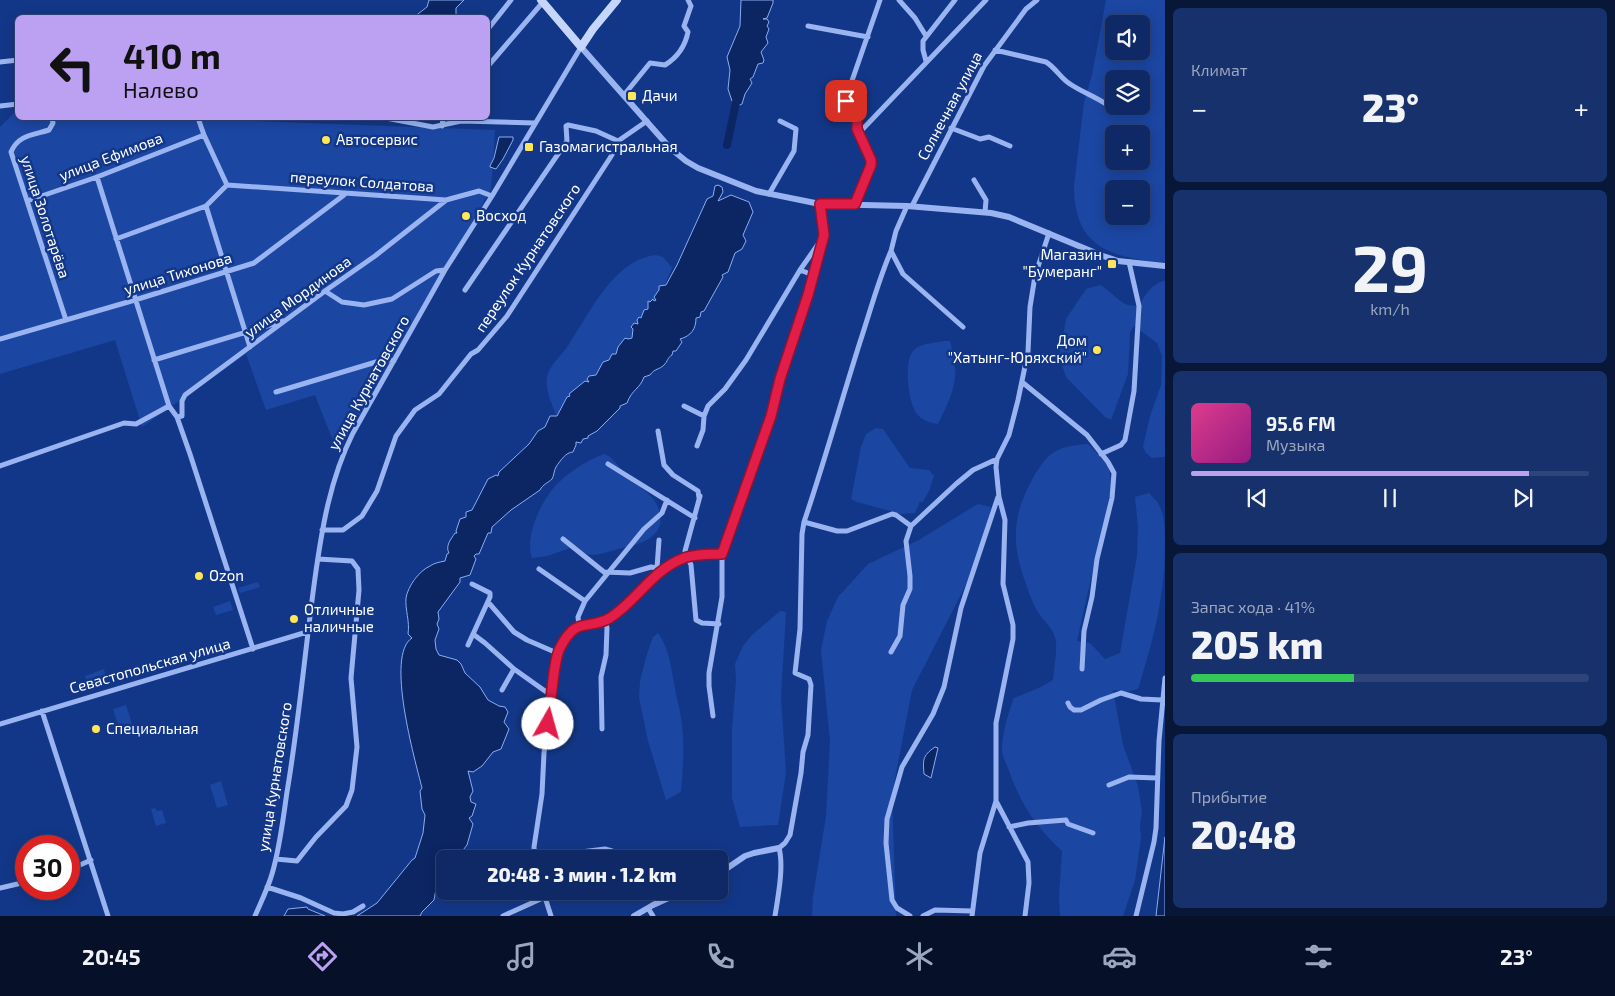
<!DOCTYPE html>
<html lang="ru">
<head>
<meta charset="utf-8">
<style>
	body { margin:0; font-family:"Exo 2",sans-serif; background:#17316c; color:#f1f3f6; height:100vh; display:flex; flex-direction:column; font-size:19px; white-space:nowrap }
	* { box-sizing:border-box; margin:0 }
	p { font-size:16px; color:#9ba6bf }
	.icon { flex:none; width:28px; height:28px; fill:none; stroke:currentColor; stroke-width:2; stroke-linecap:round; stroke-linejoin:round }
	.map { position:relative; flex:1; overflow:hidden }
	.sheet { display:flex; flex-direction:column; gap:8px; padding:8px; background:#081738; width:450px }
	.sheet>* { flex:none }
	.banner { position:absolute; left:15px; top:15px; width:475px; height:105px; border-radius:8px; box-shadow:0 2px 12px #0003,0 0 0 1px #2e457a; background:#bca0f2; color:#111; overflow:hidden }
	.buttons { position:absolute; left:1105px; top:15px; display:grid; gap:10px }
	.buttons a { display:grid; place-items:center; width:45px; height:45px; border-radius:8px; background:#0e2966; box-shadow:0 2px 12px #0003,0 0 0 1px #2e457a; font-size:25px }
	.speed { position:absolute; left:15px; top:835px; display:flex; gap:10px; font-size:25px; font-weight:700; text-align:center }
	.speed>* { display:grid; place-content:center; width:65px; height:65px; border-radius:50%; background:#0e2966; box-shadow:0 2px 12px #0003,0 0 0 1px #2e457a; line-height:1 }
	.speed .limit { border:8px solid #d22; background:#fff; color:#111 }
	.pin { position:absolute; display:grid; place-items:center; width:42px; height:42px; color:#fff; margin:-21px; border-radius:10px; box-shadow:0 2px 8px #0006 }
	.me { position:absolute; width:55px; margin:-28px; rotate:7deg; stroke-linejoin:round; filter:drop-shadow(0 0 4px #0008) }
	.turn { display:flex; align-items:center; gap:18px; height:105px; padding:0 25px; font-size:22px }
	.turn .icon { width:65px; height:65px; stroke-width:2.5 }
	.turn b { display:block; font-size:35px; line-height:42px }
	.big { font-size:38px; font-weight:800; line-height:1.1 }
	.sheet .card { flex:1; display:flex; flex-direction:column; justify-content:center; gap:8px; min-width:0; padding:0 18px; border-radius:8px; background:#17316c }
	.sheet .dial { align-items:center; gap:0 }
	.dial b { font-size:65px; line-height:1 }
	.song { display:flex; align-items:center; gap:15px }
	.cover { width:60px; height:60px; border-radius:8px; background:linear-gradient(135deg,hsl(330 70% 55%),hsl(310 70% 35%)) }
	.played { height:5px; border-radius:2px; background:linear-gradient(90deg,#bca0f2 85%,#2e457a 85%) }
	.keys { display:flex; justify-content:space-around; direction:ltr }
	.heat { display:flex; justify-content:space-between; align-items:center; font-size:28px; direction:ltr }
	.charge { height:8px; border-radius:4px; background:linear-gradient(90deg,#34c759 41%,#2e457a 0) }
	.trip { position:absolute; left:436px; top:850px; width:292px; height:50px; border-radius:8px; background:#0e2966; box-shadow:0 2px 12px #0003,0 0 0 1px #2e457a; font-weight:800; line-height:50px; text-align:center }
	.tabs { display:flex; height:80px; justify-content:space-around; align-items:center; background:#061029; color:#9ba6bf }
	.tabs .icon { width:35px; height:35px }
	.tabs .active { color:#bca0f2 }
	.tabs b { font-size:22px; color:#f1f3f6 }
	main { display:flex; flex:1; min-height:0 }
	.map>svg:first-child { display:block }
	.green { fill:#1b46a2; fill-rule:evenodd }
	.water { fill:#0c2664; stroke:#8aadf3 }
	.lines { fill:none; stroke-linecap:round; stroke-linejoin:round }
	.river { stroke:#0c2664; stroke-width:8 }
	.minor { stroke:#99b4f0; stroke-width:5 }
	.tertiary { stroke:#99b4f0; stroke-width:6 }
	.secondary { stroke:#c6d6fb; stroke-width:8 }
	.route-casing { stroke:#92132f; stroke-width:12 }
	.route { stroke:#e11d48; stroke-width:9 }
	.poi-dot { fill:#ffe557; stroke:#133788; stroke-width:2 }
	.labels { text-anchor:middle; stroke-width:5; stroke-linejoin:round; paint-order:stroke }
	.poi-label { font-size:15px; fill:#fff; stroke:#133788; text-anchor:start }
	.street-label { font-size:15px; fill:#fff; stroke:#133788 }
</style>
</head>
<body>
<main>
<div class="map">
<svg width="1165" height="916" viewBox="0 0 1165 916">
	<rect width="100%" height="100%" fill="#133788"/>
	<path class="green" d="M 1106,0 L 1165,0 L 1165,263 C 1112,257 1074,249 1074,186 L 1084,102 L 1092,75 ZM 1114,24 L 1141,24 L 1141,51 L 1114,51 ZM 1114,79 L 1141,79 L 1141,106 L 1114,106 ZM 1114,134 L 1141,134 L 1141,161 L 1114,161 ZM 1114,189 L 1141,189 L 1141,216 L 1114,216 Z
		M 16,111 L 18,118 L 172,118 L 495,130 L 491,189 L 393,363 L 337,451 L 315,395 L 266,410 L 246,354 L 142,427 L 115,340 L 0,374 L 0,127 Z
		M 656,255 L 663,257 L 672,268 L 650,318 L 556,415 C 552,404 545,389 547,378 C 549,365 561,356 568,346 C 590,313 613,260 656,255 Z
		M 1163,281 L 1165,281 L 1165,457 L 1152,458 L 1146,453 L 1143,447 L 1150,416 L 1161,385 L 1162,356 L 1157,343 L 1134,326 L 1130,332 L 1128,374 L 1111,420 L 1105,417 L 1066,377 L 1059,356 L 1066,319 L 1086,289 L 1100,285 C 1114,292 1122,310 1140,305 C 1145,294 1151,285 1163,281 Z
		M 944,341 L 950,341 C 952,350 955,359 955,368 C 957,387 946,407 938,424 C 931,423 921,420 917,414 C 908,403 903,360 914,350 C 921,343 935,343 944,341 Z
		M 876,428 L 883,429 L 910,468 L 929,470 L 934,476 L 929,491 L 922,503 L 920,501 L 915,513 L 901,514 L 857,502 L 851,499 L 861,447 L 866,434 Z
		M 1088,444 C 1108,465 1112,463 1110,493 L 1077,641 L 1090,643 L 1105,659 L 1120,653 L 1137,556 L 1138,527 L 1135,497 L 1149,493 C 1152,497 1157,500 1159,505 C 1165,516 1165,530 1165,542 C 1165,596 1154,638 1138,689 L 1126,692 L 1113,690 L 1123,745 L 1138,786 L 1142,812 L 1140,825 L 1141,838 L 1135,880 L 1123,916 L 1060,916 L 1059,896 L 1062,851 C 1035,826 1020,803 1008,768 C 1006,763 1002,756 1002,750 C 1002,733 1008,714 1014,698 L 1041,687 L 1053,680 C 1054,668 1057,653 1056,641 C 1054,628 1042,620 1036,609 C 1032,601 1029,593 1026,584 C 1011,544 1012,516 1033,478 C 1048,452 1057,446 1088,444 Z
		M 604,454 C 616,458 621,472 631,480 C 639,487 651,494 656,503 C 671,533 646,543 622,548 C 613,550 601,555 592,555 C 586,555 580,550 576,546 L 547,556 L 532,558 C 524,536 542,499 558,483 C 571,471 587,460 604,454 Z
		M 978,504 L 991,507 L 982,549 L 972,573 L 912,690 L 892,794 L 896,916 L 812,916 L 813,897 L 826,816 L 830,741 L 821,650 L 827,621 L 838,597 L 868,564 L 917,541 Z
		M 258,582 L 260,587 L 240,593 L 238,588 Z
		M 230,601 L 233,610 L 216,615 L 213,607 Z
		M 780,611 L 786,612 L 781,697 L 786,772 L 778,825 L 740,827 L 732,798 L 732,729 L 736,680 L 735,664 L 743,646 L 752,635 Z
		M 658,633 C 670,649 671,669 675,688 C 676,698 680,708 681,718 C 685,742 683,768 681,792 L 666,800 L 648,741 L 639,697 L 640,681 L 647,654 L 653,637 Z
		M 104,669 L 107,682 L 88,687 L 85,676 Z
		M 126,705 L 134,730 L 121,734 L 113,709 Z
		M 221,781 L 228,805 L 217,808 L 210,785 Z
		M 155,808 L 157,811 L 162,810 L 166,823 L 156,826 L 151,809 Z"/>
	<path class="water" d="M 429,0 L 464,0 L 456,8 L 456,17 L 453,17 L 452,15 L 450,17 L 414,17 L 427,7 Z
		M 741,0 L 773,0 L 773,3 L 767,18 L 763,19 L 767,19 L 769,22 L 767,26 L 769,29 L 766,37 L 768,43 L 761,52 L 764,60 L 763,63 L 758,64 L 753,77 L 750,79 L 752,83 L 745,94 L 742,104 L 740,105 L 732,101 L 728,89 L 730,70 L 727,57 L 740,26 Z
		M 499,137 L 513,137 L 513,140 L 503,159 L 496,169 L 490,167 L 490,166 L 494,158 Z
		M 718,185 L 722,187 L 723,192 L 718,201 L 731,195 L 749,202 L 753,212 L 743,235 L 746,241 L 742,249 L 735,253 L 728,272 L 722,275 L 723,277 L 704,311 L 701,312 L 700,317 L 696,318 C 696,329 691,336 680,339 L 682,342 L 676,351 L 673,351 L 672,355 C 667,358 668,361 664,365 C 659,370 655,368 650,375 L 644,377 C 640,389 632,389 627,403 L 620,406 L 620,408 L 597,431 L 588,436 L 588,438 L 583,439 L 581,443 L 576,442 L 576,445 L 573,452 C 566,452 560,461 556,467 C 554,470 554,476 552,479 C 548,483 543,484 540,490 L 511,510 L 492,527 L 491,533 L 488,533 L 479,554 L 476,554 L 474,556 L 476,559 L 470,575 L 460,578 L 460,582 L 438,612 L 439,619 L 437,624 L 439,629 L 435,640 L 436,649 L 439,655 L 457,660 L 461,664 L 465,673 L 480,687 L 488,700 L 499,706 L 505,707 L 508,712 L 504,722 L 509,729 L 501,749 L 493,752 L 482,766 L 473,772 L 468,771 L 473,791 L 470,797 L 471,802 L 476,804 L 472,816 L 469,818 L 473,824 L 467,845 L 456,859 L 445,859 L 445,876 L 443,883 L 436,889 L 434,900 L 422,912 L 420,916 L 357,916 L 377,903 L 412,860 L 415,858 L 423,833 L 425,815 L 422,809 L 420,791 L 422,788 C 415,760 385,655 412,638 L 408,634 C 410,621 405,610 406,598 C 408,586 419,571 430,566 C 434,563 440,562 445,561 L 447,554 L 449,553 C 445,546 451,539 455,533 L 457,533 L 456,531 L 460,519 L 466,517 L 466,512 L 472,510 L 488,479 L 496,475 L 498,476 L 499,472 L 529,444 L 538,431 L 545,427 L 550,416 L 557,416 L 567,397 L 570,396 L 569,394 L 585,381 L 589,382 L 587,379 L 589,376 L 596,375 L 603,362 L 609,360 L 612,354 L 616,354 L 618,347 L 625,338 L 628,339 L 632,338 L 633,329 L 631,327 L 634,323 L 638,324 L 637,320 L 639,317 L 641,318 L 644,310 L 648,309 L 648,301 L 650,302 L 653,299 L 654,301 L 656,300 L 654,297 L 659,290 L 659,286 L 666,285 L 677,265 L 707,199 L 713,196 L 715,186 Z
		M 935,747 L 938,748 L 931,778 L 924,774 C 923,760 922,756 935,747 Z
		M 1165,837 L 1165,916 L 1156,916 Z
		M 307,907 L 308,909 L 325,916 L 284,916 L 288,909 Z"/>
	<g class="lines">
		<path class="river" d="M 727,145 L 738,93"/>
		<path class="minor" d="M 899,0 L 915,18 L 926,36
			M 808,26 L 868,37
			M 488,29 L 511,0
			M 995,50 L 1046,62 C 1056,68 1061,79 1070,84 C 1082,92 1094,96 1106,104
			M 926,61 L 923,50 L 923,41 L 955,0
			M 0,62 L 18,60
			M 488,66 L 543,2
			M 624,95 L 650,63 L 665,65 C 678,57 685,47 688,32 L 684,26 L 691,6 L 688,0
			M 0,106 L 18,104
			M 52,118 L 53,123 L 49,130 C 33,135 18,135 11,152 L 66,320
			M 198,118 L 204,135 L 227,185
			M 386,118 L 433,127 L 461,121 L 535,123
			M 442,126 L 443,118
			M 951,128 L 980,139 L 989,137 L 1010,146
			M 859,133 L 986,0
			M 97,177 L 169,406 L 177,417 L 190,454 L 253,649
			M 974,180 L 986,200 L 985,212
			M 769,194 L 794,151 L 796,129 L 780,121
			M 27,201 L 97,177 L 204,135
			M 855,204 L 871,165 L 871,160 L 857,129 L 857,117 L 847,104 L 846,98 L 880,0
			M 206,206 L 250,347
			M 907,206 L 896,231 L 891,251 L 903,274 L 963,327
			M 912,206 L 984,66 L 1026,9 L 1037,0
			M 116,239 L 206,206 L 227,185 L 446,200 L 479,191 L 492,196
			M 800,270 L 813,275
			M 465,290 L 567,141 L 566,126 L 568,125 L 596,131 L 618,141
			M 325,291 L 342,302 L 364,305 L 392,299 L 436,271 L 445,270
			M 0,339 L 135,300 L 254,263 L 344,195
			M 154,360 L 283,321
			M 1022,382 L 1087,435 L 1108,462 L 1114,473 L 1112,498 L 1097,559 L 1092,597 L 1084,631 L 1082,669
			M 276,392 L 386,359 L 394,361
			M 684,406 L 704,416
			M 177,417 L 182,416 L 182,401 L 185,395 L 325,291 L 375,256 L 445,201
			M 658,431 L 664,465 L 673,475 L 698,491 L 699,498
			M 697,446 L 703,430 L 704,416 L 708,406 L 725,389 L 746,360 L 800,270 L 821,240
			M 1101,454 L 1121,445 L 1125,440 L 1134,391 L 1139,306 L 1129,262
			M 608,464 L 695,518
			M 0,466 L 124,423 L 136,424 L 169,406
			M 700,496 L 685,551 L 691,565 L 696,620 L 702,623 L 719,624
			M 804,522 L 837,531 L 847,531 L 892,514 L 896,515 L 911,526 L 956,484 L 973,470 L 997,459
			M 322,530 L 343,530 L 362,516 L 377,491 L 396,436 L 415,410 L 439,394 L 471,354 L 478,350 L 507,316 L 610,158 L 616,148 L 618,141 L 647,121
			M 563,539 L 604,572 L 630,573 L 651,567 L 663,569
			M 657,568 L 659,540
			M 539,569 L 585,601
			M 488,602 L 514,632 L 527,640 L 557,653
			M 579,626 L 578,617 L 585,601 L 644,529 L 662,513 L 667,500
			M 473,634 L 485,643 L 514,669 L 552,696
			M 468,645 L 490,597 L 490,593 L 472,584
			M 891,652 L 900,636 L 903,605 L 910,589 L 910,576 L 906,541 L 911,526
			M 502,690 L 514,669
			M 1068,703 L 1070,707 L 1074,710 L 1081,710 L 1101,700 L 1121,693 L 1141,699 L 1162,700
			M 42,711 L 108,916
			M 713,716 L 709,686 L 709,673 L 722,597 L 722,553 L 771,416 L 780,379 L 807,295 L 824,235 L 820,204
			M 0,724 L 307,632
			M 602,729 L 601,677 L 606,655 L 607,628 L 605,620
			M 1109,785 L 1129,777 L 1157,778
			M 996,801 L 1028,862 L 1029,883 L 1025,916
			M 1009,827 L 1028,823 L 1066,820 L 1068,824 L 1093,833
			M 534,854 L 581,852 L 605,849 L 612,851 L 616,859
			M 276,859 L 297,861 L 316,837 L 346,806 L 352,790 L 357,747 L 351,678 L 359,590 L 358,569 L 352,561 L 318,559
			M 535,859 L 534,847 L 542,794 L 544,753 L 557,653 C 564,638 573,626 590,623 C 596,622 603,622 608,618 C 639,600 650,571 683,558 C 695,554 710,555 722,553
			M 69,870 L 91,860
			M 267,887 L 301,898 L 334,913 L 343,914 L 353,912 L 363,906
			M 0,888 L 26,882
			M 543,891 L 551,916
			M 586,895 L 590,891
			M 648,908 L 653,916
			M 255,916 C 261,902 268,888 272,874 C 280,847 283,819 287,792 C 299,721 305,650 315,578 C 322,528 330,479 353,433 L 445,270 L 492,196 L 581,47
			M 503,916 L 545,897
			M 775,916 C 778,897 784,866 779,848 L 785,843 L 790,835 L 801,773 L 803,752 L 808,735 L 811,685 L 809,679 L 795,673 L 800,629 L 802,534 L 804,522 C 824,463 841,402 860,342 C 870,312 878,281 891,251
			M 910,916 L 897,908 L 892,900 L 886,843 L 887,819 L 902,767 L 933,714 L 944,687 L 961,608 L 998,497
			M 923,916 L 935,910 L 972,911
			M 972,916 L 980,853 L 996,801 L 996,723 L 1013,639 L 1013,625 L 1003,584 L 1005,520 L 999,497 L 996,467 L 997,459 L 1009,435 L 1018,400 L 1028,352 L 1030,307 L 1035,276 L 1049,233
			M 1136,916 L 1154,842 L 1156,828 L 1159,741 L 1165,678"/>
		<path class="tertiary" d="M 581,47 L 670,148 L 686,161 L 698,168 L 756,191 L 820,204 L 907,206 L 991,213 L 1009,217 L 1103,256 L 1118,261 L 1165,266
			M 720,873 L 745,856 L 754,853 L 779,848
			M 634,916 L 653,905 L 684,891"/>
		<path class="secondary" d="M 541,0 L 581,47 L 593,29 L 617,0"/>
	</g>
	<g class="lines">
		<defs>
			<path id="route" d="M 548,724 C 551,706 553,661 560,648 C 577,615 587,631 610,618 C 638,600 652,570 684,558 C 695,554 710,554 722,554 L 771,416 L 780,379 L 808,295 L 824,235 L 820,204 L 855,204 L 871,165 L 871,160 L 857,129 L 857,117 L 846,101"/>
		</defs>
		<use href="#route" class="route-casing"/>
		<use href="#route" class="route"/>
	</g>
	<g class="poi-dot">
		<rect x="627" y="91" width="10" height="10" rx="2.5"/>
		<circle cx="326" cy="140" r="5"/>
		<rect x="524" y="142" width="10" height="10" rx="2.5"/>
		<circle cx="466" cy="216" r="5"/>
		<rect x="1107" y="259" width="10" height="10" rx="2.5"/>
		<circle cx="1097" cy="350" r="5"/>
		<circle cx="199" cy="576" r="5"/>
		<circle cx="294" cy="619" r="5"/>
		<circle cx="96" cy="729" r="5"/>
	</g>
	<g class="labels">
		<g class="poi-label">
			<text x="642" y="101">Дачи</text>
			<text x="336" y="145">Автосервис</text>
			<text x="539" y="152">Газомагистральная</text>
			<text x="476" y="221">Восход</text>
			<text x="1102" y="260" text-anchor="end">Магазин<tspan x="1102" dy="17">"Бумеранг"</tspan></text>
			<text x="1087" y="346" text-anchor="end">Дом<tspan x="1087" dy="17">"Хатынг-Юряхский"</tspan></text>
			<text x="209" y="581">Ozon</text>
			<text x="304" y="615">Отличные<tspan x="304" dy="17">наличные</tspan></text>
			<text x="106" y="734">Специальная</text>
		</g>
		<g class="street-label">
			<text transform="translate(950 106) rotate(-62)" y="5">Солнечная улица</text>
			<text transform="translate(111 157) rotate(-21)" y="5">улица Ефимова</text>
			<text transform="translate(362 182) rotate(4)" y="5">переулок Солдатова</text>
			<text transform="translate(45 217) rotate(72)" y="5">улица Золотарёва</text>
			<text transform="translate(528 258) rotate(-56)" y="5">переулок Курнатовского</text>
			<text transform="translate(178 274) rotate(-17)" y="5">улица Тихонова</text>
			<text transform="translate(298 297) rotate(-36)" y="5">улица Мординова</text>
			<text transform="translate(369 383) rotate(-61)" y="5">улица Курнатовского</text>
			<text transform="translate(150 666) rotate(-16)" y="5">Севастопольская улица</text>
			<text transform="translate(275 777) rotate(-81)" y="5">улица Курнатовского</text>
		</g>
	</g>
</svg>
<div class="buttons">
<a><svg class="icon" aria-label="sound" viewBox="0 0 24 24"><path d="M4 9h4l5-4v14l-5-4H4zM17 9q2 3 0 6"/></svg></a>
<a><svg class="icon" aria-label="layers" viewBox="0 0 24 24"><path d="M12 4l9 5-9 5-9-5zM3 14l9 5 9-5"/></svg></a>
<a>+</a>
<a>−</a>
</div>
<div class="speed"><div class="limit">30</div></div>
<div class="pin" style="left:846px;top:101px;background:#d93025"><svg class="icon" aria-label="arrive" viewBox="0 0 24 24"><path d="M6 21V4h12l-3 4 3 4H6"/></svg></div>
<svg class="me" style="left:548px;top:724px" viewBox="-20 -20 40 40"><circle r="19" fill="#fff"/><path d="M0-13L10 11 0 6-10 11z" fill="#e11d48"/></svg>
<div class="trip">20:48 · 3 мин · 1.2 km</div>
<div class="banner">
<div class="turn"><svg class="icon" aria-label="left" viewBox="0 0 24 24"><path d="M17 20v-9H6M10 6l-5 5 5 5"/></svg><div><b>410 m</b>Налево</div></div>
</div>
</div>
<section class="sheet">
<div class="card"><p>Климат</p>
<div class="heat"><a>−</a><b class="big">23°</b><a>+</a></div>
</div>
<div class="card dial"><b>29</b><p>km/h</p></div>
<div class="card">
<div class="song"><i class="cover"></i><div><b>95.6 FM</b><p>Музыка</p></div></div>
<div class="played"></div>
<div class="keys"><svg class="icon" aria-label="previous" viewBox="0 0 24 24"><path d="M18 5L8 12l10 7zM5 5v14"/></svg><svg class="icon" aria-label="pause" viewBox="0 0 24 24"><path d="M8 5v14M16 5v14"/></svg><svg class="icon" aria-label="next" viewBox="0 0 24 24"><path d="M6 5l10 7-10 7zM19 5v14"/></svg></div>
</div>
<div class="card"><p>Запас хода · 41%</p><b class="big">205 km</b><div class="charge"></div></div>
<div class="card"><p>Прибытие</p><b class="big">20:48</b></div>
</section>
</main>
<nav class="tabs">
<b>20:45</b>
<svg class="icon active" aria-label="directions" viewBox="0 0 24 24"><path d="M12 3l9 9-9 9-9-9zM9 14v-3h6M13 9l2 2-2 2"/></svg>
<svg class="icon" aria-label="music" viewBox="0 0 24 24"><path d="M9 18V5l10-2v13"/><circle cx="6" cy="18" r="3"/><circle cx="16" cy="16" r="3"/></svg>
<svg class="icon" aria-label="phone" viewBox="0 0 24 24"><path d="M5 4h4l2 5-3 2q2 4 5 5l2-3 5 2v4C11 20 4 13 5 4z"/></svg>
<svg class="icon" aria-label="climate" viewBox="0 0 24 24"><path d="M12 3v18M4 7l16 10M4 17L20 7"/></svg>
<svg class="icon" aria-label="car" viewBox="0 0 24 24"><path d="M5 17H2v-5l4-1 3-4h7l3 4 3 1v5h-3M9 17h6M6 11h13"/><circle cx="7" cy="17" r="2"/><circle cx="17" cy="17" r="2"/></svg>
<svg class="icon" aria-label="filters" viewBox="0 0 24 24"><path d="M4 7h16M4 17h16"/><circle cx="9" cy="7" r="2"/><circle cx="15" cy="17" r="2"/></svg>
<b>23°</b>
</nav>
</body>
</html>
